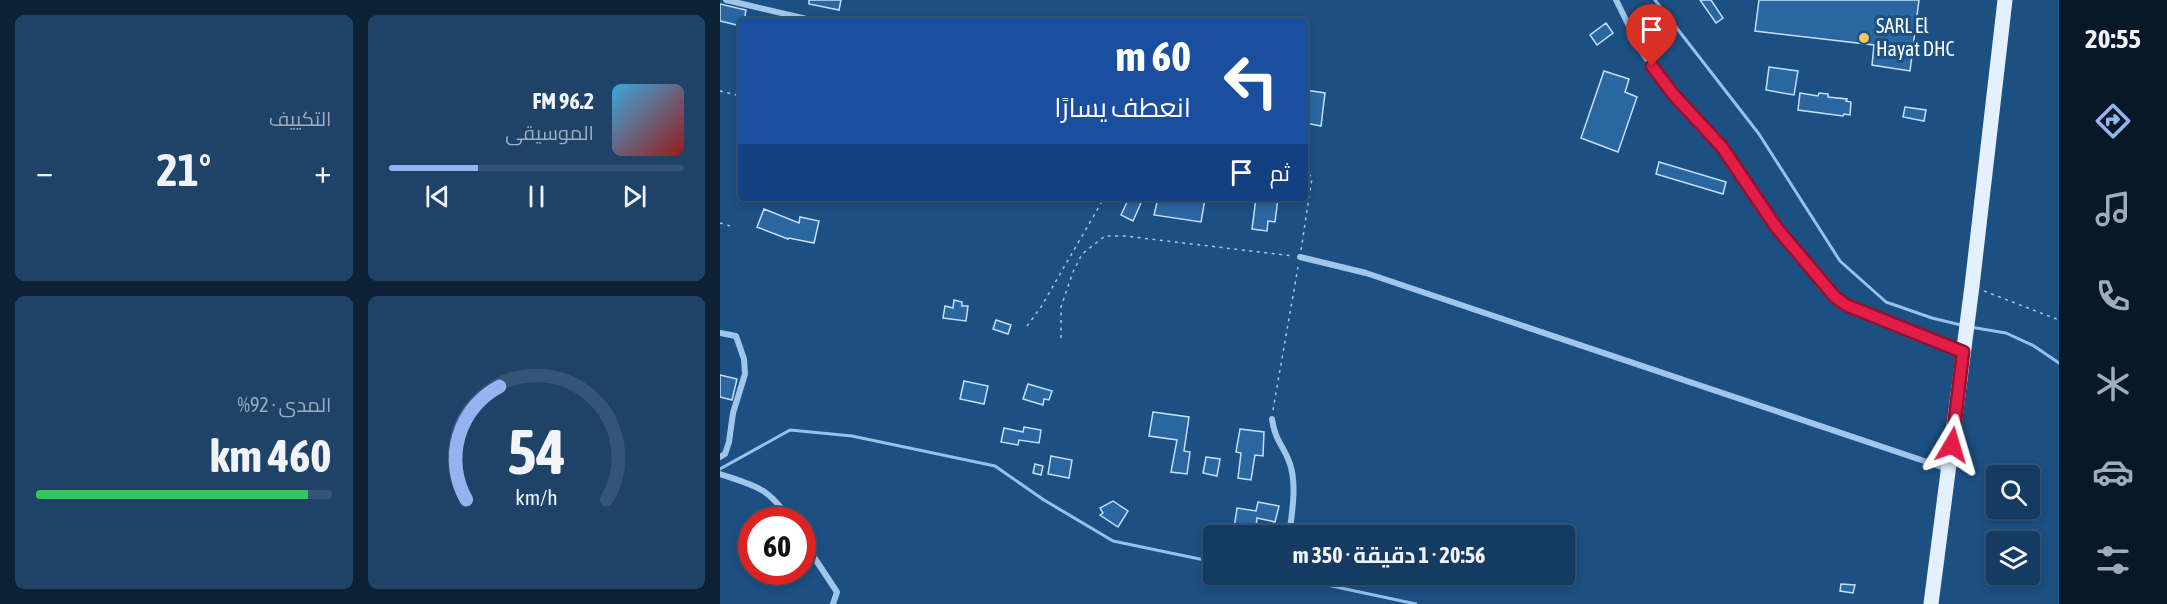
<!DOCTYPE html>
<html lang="ar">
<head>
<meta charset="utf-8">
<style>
	body { margin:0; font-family:"Asap Condensed",Cairo,sans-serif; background:#1e4268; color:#f1f3f6; direction:rtl; height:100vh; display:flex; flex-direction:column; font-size:22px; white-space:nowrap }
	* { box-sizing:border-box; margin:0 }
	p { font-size:20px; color:#9dadbe }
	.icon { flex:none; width:33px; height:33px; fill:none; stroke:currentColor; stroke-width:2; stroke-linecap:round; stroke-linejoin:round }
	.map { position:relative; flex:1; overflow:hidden; direction:ltr }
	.panel { display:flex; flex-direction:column; gap:15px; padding:15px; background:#0c2036; width:720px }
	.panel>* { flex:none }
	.banner { position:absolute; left:18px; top:18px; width:570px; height:183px; border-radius:6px; box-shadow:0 3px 9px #0003,0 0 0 2px #345577; direction:rtl; background:#1a4fa0; color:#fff; overflow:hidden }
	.buttons { position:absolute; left:1266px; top:465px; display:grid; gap:12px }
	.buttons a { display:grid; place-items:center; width:54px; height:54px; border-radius:6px; background:#153b62; box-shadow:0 3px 9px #0003,0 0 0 2px #345577; font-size:30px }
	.speed { position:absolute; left:18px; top:507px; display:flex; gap:12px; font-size:30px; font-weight:700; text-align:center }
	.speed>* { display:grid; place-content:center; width:78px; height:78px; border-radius:50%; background:#153b62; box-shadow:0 3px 9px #0003,0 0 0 2px #345577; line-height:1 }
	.speed .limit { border:9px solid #d22; background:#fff; color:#111 }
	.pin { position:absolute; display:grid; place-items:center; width:51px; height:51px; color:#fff; margin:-62px -26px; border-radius:50% 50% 50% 0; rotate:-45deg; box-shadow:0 0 6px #0007 }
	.pin .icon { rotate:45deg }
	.me { position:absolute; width:66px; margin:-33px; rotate:7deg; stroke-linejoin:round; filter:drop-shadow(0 0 4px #0008) }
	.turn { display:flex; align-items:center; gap:21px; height:126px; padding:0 18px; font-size:27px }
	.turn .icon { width:78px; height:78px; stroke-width:2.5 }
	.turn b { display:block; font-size:42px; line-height:51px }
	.then { display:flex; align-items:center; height:57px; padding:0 18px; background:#0003; gap:12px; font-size:22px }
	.big { font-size:45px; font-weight:700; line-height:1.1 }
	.panel .card { flex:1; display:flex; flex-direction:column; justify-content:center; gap:9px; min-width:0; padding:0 21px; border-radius:9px; background:#1e4268 }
	.panel .dial { align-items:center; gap:0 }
	.dial svg { height:156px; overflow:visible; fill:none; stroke:#345577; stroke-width:7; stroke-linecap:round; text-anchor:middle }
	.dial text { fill:#f1f3f6; stroke:none }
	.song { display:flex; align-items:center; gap:18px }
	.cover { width:72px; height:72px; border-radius:9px; background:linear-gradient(135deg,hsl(200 70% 55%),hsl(0 70% 35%)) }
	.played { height:6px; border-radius:3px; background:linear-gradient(90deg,#95b2f1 30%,#345577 30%) }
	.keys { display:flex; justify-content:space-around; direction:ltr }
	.heat { display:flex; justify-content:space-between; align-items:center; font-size:33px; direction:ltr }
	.charge { height:9px; border-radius:4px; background:linear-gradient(90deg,#34c759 92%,#345577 0) }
	.panel .tiles { flex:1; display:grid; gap:15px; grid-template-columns:repeat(2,1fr) }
	.trip { position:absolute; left:483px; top:525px; width:372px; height:60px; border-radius:6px; background:#153b62; box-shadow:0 3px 9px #0003,0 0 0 2px #345577; font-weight:700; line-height:60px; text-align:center; direction:rtl }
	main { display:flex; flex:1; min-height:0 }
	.menu { display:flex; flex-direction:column; width:108px; justify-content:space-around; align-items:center; background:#081827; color:#9dadbe }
	.menu .icon { width:42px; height:42px }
	.menu .active { color:#95b2f1 }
	.menu b { font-size:27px; color:#f1f3f6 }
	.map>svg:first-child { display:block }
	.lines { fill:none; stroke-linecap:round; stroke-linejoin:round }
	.stream { stroke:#93c2ec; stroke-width:3 }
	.building { fill:#2a66a0; stroke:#c5dff8; stroke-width:1.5 }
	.path { stroke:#a0c6ea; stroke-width:1.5; stroke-dasharray:3 4.5; stroke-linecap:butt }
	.street { stroke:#a0c6ea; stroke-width:6 }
	.primary { stroke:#e4f0fe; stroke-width:15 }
	.route-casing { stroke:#92132f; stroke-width:15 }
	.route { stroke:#e11d48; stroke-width:10 }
	.poi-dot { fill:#fbc35d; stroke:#1c4f82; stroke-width:2 }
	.labels { text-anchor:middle; stroke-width:6; stroke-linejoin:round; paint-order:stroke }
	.poi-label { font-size:20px; fill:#fff; stroke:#1c4f82; text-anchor:start }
</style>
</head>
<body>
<main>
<nav class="menu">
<b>20:55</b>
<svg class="icon active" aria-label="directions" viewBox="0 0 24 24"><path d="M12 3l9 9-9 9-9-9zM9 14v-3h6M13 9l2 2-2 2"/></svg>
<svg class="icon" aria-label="music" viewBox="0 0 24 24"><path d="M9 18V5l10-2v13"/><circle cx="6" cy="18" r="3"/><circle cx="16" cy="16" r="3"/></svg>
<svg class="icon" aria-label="phone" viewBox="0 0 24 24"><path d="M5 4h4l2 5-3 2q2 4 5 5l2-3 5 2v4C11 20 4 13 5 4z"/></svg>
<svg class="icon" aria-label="climate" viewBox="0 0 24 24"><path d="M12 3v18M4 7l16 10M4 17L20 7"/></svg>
<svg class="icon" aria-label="car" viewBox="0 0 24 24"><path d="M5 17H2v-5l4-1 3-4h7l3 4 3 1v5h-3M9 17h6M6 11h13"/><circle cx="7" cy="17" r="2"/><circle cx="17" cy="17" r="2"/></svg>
<svg class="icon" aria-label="filters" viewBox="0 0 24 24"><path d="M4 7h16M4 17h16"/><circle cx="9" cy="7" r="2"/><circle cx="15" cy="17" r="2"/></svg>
</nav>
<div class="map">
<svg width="1339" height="604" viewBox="0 0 1339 604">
	<rect width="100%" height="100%" fill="#1c4f82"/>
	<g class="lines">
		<path class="stream" d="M 935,0 L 1039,134 L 1120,261 L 1166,302 L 1212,318 L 1241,325
			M 1250,327 L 1286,333 L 1314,346 L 1339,363
			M 0,469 L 70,430 L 132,436 L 275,466 L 324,500 L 393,541 L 494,562
			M 555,574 L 696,604"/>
	</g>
	<path class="building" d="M 89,0 L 121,0 L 119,10 L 89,4 Z
		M 980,0 L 991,0 L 1003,18 L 996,23 Z
		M 1039,0 L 1199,0 L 1190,71 L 1152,65 L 1154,45 L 1035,31 Z
		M 0,4 L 26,10 L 24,21 L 21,21 L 21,26 L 0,21 Z
		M 886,23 L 893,33 L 877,45 L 870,35 Z
		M 1049,67 L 1078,71 L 1074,95 L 1046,90 Z
		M 884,71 L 909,79 L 905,92 L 917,97 L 898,152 L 861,138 Z
		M 585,90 L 605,93 L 601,126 L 585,123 Z
		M 1080,93 L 1098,96 L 1099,93 L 1108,94 L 1108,97 L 1127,99 L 1126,101 L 1131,102 L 1130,115 L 1124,114 L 1123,116 L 1078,110 Z
		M 1185,107 L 1206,110 L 1204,121 L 1183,117 Z
		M 939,162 L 1006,182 L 1003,194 L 936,174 Z
		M 409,198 L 421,203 L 413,221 L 401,215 Z
		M 438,198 L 485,199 L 481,222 L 434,215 Z
		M 536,198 L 558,198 L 555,222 L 548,221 L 547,231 L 532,229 Z
		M 44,209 L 79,223 L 80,217 L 99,221 L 94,243 L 69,238 L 68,239 L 37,227 Z
		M 234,300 L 242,302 L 242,306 L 248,306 L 246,321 L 223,318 L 225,306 L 233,308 Z
		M 276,320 L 291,325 L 288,334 L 273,329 Z
		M 0,375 L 17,379 L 12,400 L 0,397 Z
		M 244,381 L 268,386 L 264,404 L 240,399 Z
		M 308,384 L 332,391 L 329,400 L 324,399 L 323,405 L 303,399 Z
		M 433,412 L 469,417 L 464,451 L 470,452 L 467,474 L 451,472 L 457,440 L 429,436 Z
		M 304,427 L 321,430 L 319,443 L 299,440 L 298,445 L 281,442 L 284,428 L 303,432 Z
		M 520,429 L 544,432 L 543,456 L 535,455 L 531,480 L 518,478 L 521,453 L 516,452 Z
		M 331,456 L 352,460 L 349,478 L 328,474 Z
		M 486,457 L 500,459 L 497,476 L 483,473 Z
		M 315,464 L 323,466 L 321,475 L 313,473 Z
		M 393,501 L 408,511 L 398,527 L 380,515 L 383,513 L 380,508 Z
		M 538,502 L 559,506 L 555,522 L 537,518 L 535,536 L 513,536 L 517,508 L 536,511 Z
		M 1121,584 L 1135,585 L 1133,593 L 1120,591 Z"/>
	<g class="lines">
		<path class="path" d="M 0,91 L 21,96
			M 0,223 L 10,226
			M 581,250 L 592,178 L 585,169
			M 1264,291 L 1339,320
			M 307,326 L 321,307 L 384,198
			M 341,338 L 341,307 L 353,272 L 362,254 L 385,236 L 405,236 L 573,256
			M 553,410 L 578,267"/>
		<path class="street" d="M 6,0 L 95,21
			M 896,0 L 922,52 L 932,66 L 953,94 L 1002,147 L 1056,227 L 1115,297 L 1126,305 L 1242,351
			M 580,257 L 646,273 L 1228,469
			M 0,333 L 16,336 L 24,359 L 25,374 L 13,413 L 9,442 L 5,454 L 0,457
			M 552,419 C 555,441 564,446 570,464 C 577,485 572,513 569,536
			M 0,474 C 36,486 48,487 70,520
			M 82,539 L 117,592 L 113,604"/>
		<path class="primary" d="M 1211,604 L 1252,286 L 1285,0"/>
	</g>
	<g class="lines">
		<defs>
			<path id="route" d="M 932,66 L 953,94 L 1002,147 L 1056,227 L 1115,297 L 1126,305 L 1243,352 L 1232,445"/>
		</defs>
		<use href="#route" class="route-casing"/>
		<use href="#route" class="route"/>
	</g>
	<circle class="poi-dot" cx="1144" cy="38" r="6"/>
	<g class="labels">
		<g class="poi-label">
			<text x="1156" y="33">SARL El<tspan x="1156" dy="23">Hayat DHC</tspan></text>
		</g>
	</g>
</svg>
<div class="buttons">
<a><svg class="icon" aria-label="search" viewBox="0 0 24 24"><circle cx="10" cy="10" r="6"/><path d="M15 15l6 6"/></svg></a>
<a><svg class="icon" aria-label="layers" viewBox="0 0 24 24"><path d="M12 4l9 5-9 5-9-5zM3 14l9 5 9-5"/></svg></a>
</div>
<div class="speed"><div class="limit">60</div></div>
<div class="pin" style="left:932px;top:66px;background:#d93025"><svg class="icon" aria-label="arrive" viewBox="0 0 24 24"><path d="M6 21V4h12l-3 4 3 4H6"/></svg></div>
<svg class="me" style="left:1232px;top:445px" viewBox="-20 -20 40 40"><path d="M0-17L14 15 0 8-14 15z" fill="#e11d48" stroke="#fff" stroke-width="4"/></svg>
<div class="trip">20:56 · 1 دقيقة · 350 m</div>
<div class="banner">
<div class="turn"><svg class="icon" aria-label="left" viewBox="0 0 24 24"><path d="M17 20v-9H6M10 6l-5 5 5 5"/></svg><div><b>60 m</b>انعطف يسارًا</div></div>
<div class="then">ثم<svg class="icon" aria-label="arrive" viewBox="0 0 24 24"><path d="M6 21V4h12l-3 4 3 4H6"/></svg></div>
</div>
</div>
<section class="panel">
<div class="tiles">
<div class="card">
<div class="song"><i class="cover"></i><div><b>96.2 FM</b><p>الموسيقى</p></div></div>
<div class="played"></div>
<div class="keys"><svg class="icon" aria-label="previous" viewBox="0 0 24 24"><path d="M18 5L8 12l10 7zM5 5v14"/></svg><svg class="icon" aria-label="pause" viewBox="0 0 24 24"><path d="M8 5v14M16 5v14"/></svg><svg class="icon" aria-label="next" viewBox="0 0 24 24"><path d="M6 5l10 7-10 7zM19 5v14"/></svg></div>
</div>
<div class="card"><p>التكييف</p>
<div class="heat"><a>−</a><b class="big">21°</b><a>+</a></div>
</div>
<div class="card dial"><svg viewBox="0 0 100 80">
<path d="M14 69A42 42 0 1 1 86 69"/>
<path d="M14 69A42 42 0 0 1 31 11" stroke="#95b2f1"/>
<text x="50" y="56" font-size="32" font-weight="700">54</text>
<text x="50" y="72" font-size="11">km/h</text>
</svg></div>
<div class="card"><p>المدى · 92%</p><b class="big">460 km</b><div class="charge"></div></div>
</div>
</section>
</main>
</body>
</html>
